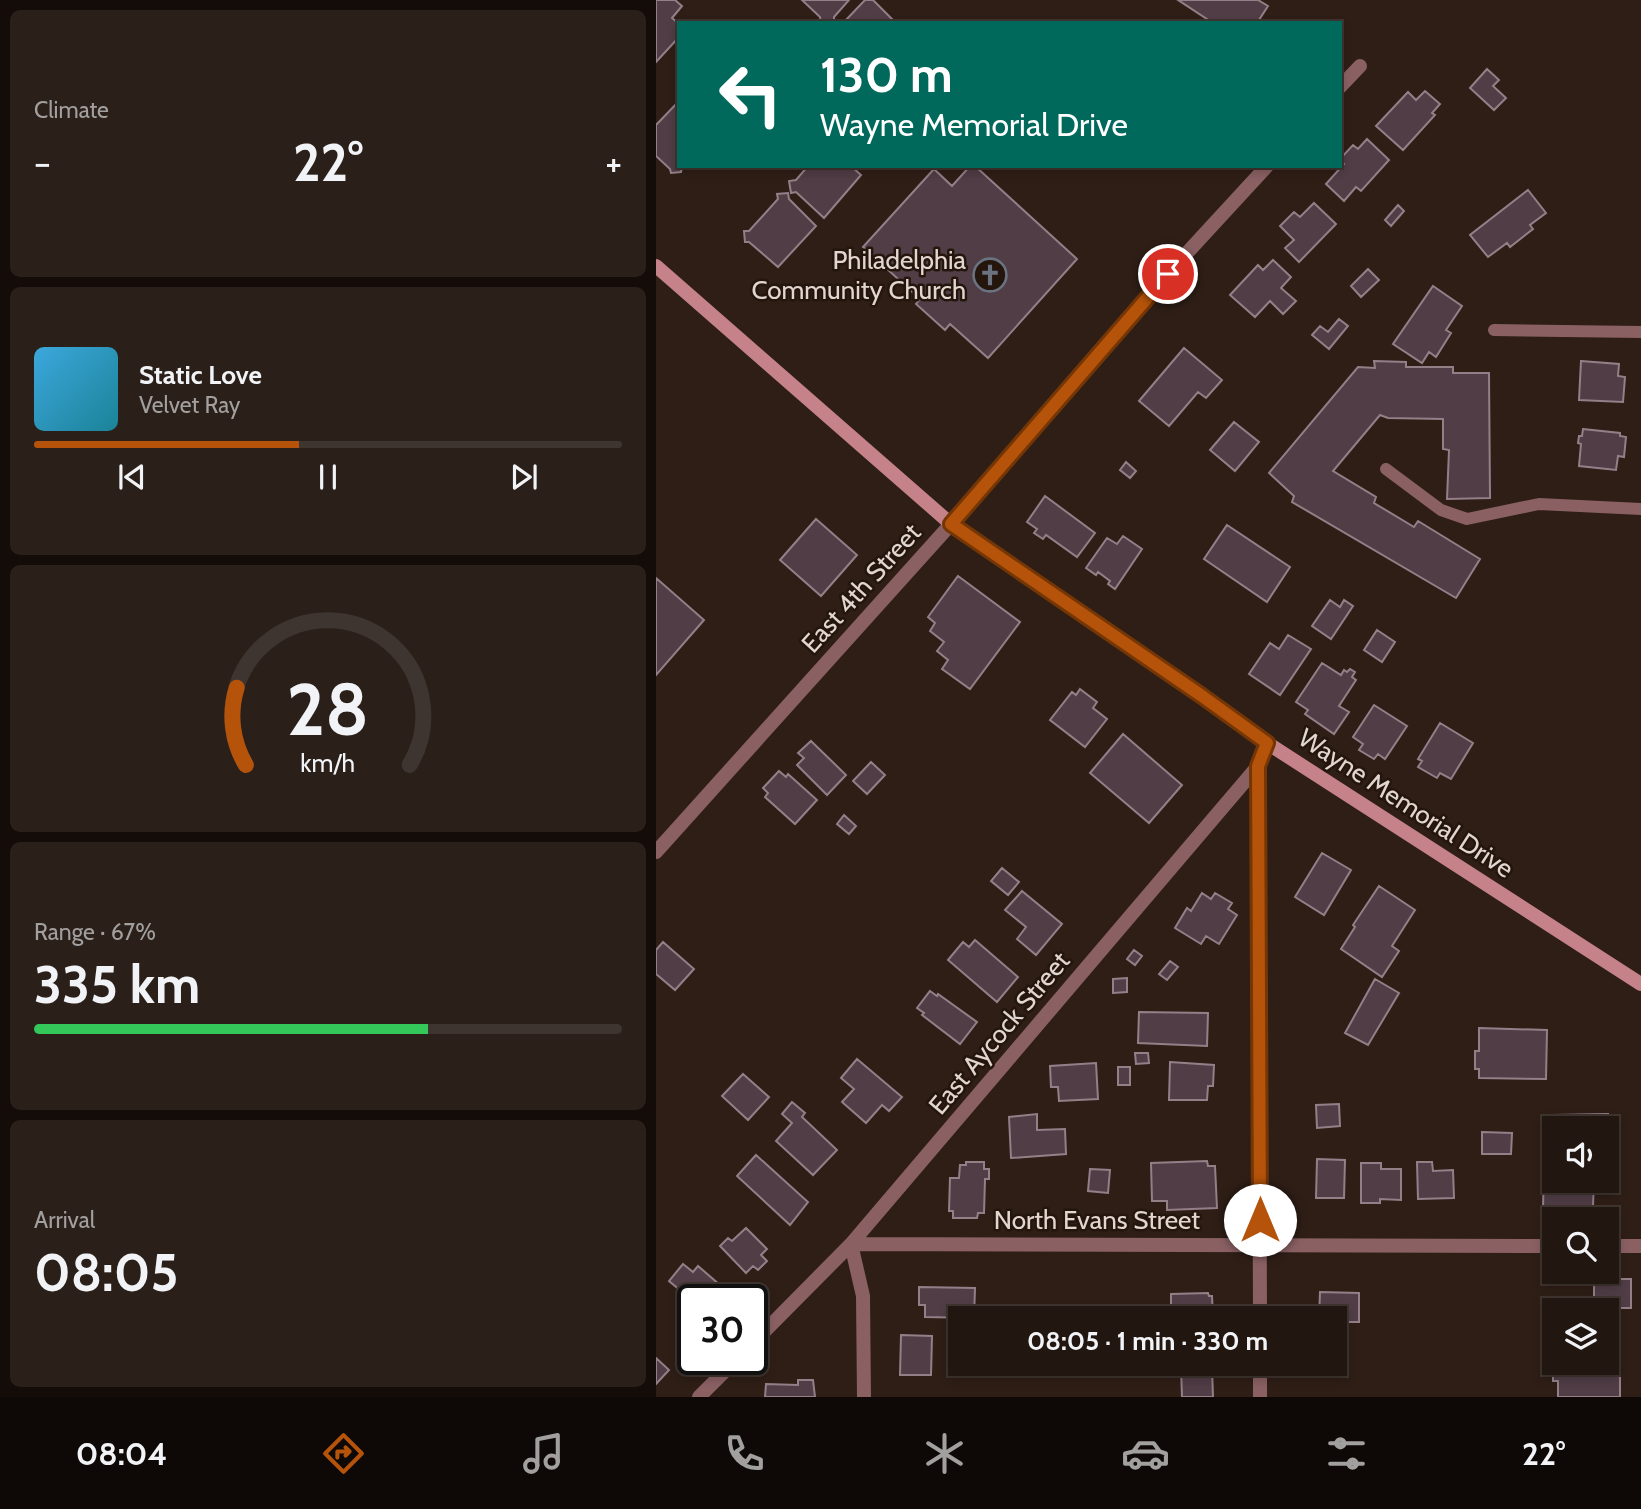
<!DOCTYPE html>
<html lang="en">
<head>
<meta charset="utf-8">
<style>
	body { margin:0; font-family:Cabin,sans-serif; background:#2a1f19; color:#f1f3f6; height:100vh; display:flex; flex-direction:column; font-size:26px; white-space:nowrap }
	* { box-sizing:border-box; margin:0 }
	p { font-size:23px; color:#a29f9f }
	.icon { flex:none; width:38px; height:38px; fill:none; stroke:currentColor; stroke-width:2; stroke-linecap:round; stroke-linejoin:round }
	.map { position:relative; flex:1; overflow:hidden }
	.details { display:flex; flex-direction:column; gap:10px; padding:10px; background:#130c09; width:656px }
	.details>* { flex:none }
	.guide { position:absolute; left:21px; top:21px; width:665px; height:147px; border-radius:0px; box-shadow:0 4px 10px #0003,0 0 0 2px #3f3530; background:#00695c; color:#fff; overflow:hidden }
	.controls { position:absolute; left:886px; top:1116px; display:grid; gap:14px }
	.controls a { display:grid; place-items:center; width:77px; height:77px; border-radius:0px; background:#221610; box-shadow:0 4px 10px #0003,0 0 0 2px #3f3530; font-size:35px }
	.speed { position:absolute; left:21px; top:1284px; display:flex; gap:14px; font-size:35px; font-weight:700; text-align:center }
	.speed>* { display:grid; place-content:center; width:91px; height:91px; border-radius:50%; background:#221610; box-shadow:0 4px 10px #0003,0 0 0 2px #3f3530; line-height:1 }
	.speed .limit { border:4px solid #111; border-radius:10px; background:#fff; color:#111 }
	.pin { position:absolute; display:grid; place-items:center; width:60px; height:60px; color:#fff; margin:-30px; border:4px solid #fff; border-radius:50%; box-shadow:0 2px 7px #0007 }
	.me { position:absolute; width:77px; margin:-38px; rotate:0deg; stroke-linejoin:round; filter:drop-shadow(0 0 5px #0008) }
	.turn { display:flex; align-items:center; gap:24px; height:147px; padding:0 28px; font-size:32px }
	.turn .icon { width:91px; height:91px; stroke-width:2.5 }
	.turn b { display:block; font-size:49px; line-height:60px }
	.big { font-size:52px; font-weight:700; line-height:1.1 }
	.details .tile { flex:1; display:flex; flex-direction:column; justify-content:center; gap:10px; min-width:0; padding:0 24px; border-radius:10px; background:#2a1f19 }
	.details .dial { align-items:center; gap:0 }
	.dial svg { height:182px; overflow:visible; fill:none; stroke:#3f3530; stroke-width:7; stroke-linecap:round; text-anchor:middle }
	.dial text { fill:#f1f3f6; stroke:none }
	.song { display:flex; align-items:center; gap:21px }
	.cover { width:84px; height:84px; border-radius:10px; background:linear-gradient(135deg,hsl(200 70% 55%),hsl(190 70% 35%)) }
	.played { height:7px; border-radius:4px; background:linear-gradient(90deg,#b45309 45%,#3f3530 45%) }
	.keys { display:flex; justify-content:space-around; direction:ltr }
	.heat { display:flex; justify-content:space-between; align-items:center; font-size:38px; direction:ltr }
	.charge { height:10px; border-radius:5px; background:linear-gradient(90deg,#34c759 67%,#3f3530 0) }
	.trip { position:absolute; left:292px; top:1306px; width:399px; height:70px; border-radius:0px; background:#221610; box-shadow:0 4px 10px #0003,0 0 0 2px #3f3530; font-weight:700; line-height:70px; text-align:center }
	.dock { display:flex; height:112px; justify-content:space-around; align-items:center; background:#0e0906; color:#a29f9f }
	.dock .icon { width:49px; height:49px }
	.dock .on { color:#b45309 }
	.dock b { font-size:32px; color:#f1f3f6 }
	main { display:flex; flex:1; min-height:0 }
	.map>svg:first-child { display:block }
	.building { fill:#503d46; stroke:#947f89; stroke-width:2 }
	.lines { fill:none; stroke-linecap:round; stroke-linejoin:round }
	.service { stroke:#8a6063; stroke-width:12 }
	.minor { stroke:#8a6063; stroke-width:14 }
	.secondary { stroke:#c58288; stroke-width:14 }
	.route-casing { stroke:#753606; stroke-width:18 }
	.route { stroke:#b45309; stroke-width:12 }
	.labels { text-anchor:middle; stroke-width:5; stroke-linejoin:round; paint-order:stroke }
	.poi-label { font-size:26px; fill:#e1d6d0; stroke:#24150d; text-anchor:end }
	.street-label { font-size:26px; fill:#e1d6d0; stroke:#24150d }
</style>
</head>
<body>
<main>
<section class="details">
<div class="tile"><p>Climate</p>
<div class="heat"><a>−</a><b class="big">22°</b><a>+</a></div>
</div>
<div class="tile">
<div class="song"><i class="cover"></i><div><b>Static Love</b><p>Velvet Ray</p></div></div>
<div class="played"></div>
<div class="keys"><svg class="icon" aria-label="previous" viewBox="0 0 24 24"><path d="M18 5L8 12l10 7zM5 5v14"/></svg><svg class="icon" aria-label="pause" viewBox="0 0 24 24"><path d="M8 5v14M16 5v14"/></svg><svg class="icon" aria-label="next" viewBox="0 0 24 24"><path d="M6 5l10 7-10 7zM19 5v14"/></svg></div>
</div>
<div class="tile dial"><svg viewBox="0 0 100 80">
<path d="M14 69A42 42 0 1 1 86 69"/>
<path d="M14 69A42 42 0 0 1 10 35" stroke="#b45309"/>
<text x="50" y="56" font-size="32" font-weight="700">28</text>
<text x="50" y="72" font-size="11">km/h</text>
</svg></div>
<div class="tile"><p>Range · 67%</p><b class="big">335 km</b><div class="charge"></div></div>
<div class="tile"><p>Arrival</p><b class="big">08:05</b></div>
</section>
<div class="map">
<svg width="985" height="1397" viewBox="0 0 985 1397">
	<rect width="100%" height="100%" fill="#2e1e16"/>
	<path class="building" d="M 0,0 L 19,0 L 26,6 L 16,18 L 23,24 L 23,37 L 0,62 Z
		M 146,0 L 193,0 L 178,17 L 178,22 L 171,23 L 165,23 L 164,17 Z
		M 209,0 L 217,0 L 240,23 L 187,23 Z
		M 522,0 L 602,0 L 612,6 L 601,23 L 557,23 Z
		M 831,69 L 843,80 L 837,86 L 850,98 L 838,110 L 814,88 Z
		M 769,91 L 784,104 L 776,113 L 779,115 L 747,150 L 720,126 L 752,92 L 760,100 Z
		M 23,101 L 23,166 L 26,166 L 25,172 L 15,173 L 14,169 L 0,156 L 0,125 Z
		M 711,139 L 733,160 L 705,191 L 700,187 L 688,201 L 670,184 L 688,164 L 684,159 L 697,145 L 702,149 Z
		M 152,166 L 195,166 L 205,175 L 168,218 L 140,192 L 135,193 L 133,181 L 140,180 Z
		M 314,166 L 319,166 L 421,259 L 332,358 L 294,324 L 289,330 L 260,304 L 264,299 L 207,247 L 278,169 L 296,186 Z
		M 872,190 L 890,213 L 874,225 L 877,229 L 854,247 L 851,243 L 832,257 L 814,235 Z
		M 132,193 L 133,199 L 160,226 L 122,267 L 93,242 L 89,242 L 88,231 L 93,231 L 122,199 L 121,194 Z
		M 658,203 L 680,224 L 643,262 L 629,248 L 638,240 L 624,226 L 638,212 L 644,217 Z
		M 742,205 L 748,211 L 735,226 L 729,220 Z
		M 617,260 L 635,277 L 625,288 L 640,301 L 627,314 L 614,301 L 599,317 L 574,295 L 602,265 L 607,270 Z
		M 712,269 L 723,280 L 705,297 L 695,286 Z
		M 777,286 L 806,306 L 790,330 L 795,333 L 780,357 L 773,352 L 766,363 L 737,344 Z
		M 683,319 L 692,326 L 673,349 L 656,335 L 664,326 L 672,332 Z
		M 528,348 L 566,380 L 550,398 L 542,392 L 513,426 L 483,401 Z
		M 718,361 L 750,362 L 750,367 L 797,367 L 797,373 L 833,373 L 834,498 L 791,499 L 793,450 L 787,449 L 787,419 L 732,418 L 724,415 L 677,471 L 720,497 L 718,503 L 758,527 L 762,521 L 824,559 L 800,598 L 636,502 L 638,496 L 613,473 L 702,367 L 719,368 Z
		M 925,361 L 963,364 L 962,376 L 969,377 L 967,402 L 923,400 Z
		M 578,422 L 603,442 L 579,471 L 554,450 Z
		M 927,429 L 964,433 L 964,436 L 970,437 L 968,457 L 962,456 L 960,470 L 923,466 L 925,444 L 922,443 L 923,436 L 926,436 Z
		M 470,462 L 480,471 L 474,478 L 464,470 Z
		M 389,496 L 439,533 L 421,557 L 390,535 L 387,539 L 378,533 L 381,529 L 371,522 Z
		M 160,519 L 201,555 L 165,596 L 124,560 Z
		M 571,525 L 634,567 L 611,602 L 548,559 Z
		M 467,536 L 486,549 L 459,589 L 452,584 L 454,581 L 442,572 L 440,575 L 430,568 L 451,538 L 461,544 Z
		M 302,576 L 364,622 L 314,689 L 286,669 L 292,660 L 281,651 L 288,642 L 274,631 L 279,623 L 272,617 Z
		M 0,578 L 48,620 L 0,675 Z
		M 674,600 L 684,607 L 688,600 L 697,606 L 675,639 L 656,626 Z
		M 721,630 L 739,642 L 726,662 L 708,650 Z
		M 632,635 L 655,649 L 624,695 L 593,674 L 614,643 L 623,649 Z
		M 666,663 L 685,675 L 688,670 L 691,672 L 694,669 L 699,672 L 696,677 L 700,680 L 683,706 L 693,712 L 678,734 L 649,714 L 652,710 L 640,702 Z
		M 424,689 L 441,702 L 437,708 L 451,719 L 429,747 L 394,720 L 416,692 L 420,695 Z
		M 718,705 L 751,726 L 729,759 L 722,754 L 718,759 L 703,750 L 707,744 L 697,737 Z
		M 784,723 L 817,743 L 795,779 L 784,773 L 781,778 L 762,767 L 766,761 L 762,759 Z
		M 467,734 L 526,785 L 493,823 L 434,773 Z
		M 155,741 L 190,775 L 171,795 L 141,765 L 148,758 L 142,753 Z
		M 215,762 L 229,775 L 211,794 L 197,781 Z
		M 123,771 L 130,777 L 132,774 L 161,800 L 139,824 L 109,797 L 112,793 L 107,788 Z
		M 188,815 L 200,826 L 193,834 L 181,824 Z
		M 666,853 L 695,870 L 668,915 L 639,897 Z
		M 346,868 L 363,882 L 352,895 L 335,881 Z
		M 723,886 L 759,910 L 736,946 L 743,951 L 726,977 L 685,949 L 699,927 L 697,925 Z
		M 366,891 L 406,924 L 380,955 L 361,939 L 370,927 L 349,910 Z
		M 546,893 L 555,899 L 559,893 L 576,903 L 572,909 L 581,915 L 563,944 L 550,936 L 545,944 L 519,928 L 531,908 L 535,911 Z
		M 319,940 L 362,977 L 341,1002 L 292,960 L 307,942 L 313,947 Z
		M 7,942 L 38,969 L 19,990 L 0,974 L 0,950 Z
		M 478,950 L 486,956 L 479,965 L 471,959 Z
		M 514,961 L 522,967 L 511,980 L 503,974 Z
		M 471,978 L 471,992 L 457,993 L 457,979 Z
		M 719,979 L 743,993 L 712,1045 L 689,1033 Z
		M 274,991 L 281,996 L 282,994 L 321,1022 L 304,1044 L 266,1015 L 268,1013 L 261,1008 Z
		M 483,1012 L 552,1013 L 551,1046 L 482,1043 Z
		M 823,1028 L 891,1030 L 890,1079 L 823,1078 L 823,1069 L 819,1069 L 819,1051 L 823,1051 Z
		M 479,1053 L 492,1053 L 493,1063 L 480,1064 Z
		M 201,1059 L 246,1097 L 233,1111 L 226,1105 L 210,1123 L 186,1102 L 198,1089 L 185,1078 Z
		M 514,1062 L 558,1065 L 557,1086 L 552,1086 L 551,1100 L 513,1100 Z
		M 440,1063 L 442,1099 L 403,1101 L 402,1087 L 395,1087 L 394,1066 Z
		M 462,1067 L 474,1067 L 474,1085 L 462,1085 Z
		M 87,1074 L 113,1097 L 92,1120 L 66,1096 Z
		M 136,1102 L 149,1113 L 146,1117 L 181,1150 L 157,1175 L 120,1141 L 136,1123 L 126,1114 Z
		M 683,1104 L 684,1126 L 661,1128 L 660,1105 Z
		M 381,1114 L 381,1130 L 409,1129 L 410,1154 L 355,1158 L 353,1117 Z
		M 952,1114 L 952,1120 L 958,1119 L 958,1148 L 952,1148 L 953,1151 L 950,1151 L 950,1129 L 898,1129 L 898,1152 L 897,1139 L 889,1140 L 889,1128 L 898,1127 L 897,1115 Z
		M 826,1132 L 856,1133 L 855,1154 L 826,1154 Z
		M 100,1155 L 152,1202 L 134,1225 L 81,1176 Z
		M 661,1159 L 689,1160 L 688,1198 L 660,1198 Z
		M 551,1161 L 552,1166 L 559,1166 L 561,1208 L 511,1210 L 511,1201 L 496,1201 L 495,1163 Z
		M 310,1162 L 328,1162 L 328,1169 L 333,1169 L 333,1179 L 329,1179 L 328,1213 L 322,1213 L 321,1218 L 297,1218 L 297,1211 L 293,1211 L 294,1178 L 303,1178 L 304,1165 L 310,1165 Z
		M 761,1162 L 776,1162 L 777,1171 L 797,1170 L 798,1198 L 762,1199 Z
		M 705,1163 L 725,1163 L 725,1169 L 745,1169 L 745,1200 L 724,1199 L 724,1203 L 705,1203 Z
		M 888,1168 L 898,1168 L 898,1181 L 938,1181 L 937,1206 L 907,1206 L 907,1214 L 897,1213 L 897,1207 L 887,1207 Z
		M 434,1169 L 454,1170 L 452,1193 L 432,1191 Z
		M 90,1228 L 111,1249 L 105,1255 L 111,1261 L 102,1270 L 97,1266 L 90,1273 L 64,1246 L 72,1238 L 76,1241 Z
		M 27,1264 L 37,1272 L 42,1266 L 72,1292 L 70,1295 L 74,1299 L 37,1301 L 13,1281 Z
		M 938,1279 L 975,1279 L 975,1308 L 949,1308 L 949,1311 L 938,1311 Z
		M 263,1287 L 319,1288 L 318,1318 L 269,1317 L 269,1305 L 263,1305 Z
		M 664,1292 L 703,1293 L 703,1322 L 679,1322 L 679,1318 L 663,1318 Z
		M 552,1293 L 553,1296 L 556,1296 L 557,1318 L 515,1318 L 515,1294 Z
		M 245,1335 L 276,1336 L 275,1375 L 244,1375 Z
		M 0,1358 L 13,1370 L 0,1384 Z
		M 556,1367 L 557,1397 L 526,1397 L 525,1368 Z
		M 897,1374 L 964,1374 L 964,1397 L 902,1397 L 902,1381 L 897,1381 Z
		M 142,1380 L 157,1380 L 159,1397 L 109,1397 L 110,1384 L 142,1385 Z"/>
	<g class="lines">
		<path class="service" d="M 838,330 L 985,332
			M 730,469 L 785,510 L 811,519 L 883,504 L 985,509"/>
		<path class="minor" d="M 684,87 L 704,66
			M 602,766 L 604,1318
			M 0,852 L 295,524 L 495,292 L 611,166
			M 950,1246 L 985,1246
			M 96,1344 L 195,1244 L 602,766 L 611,743
			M 604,1363 L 604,1397
			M 43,1397 L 80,1360
			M 208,1397 L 207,1296 L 195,1244 L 898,1246"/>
		<path class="secondary" d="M 0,266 L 295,524 L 546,696 L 611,743 L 985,984"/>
	</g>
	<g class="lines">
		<defs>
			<path id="route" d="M 512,274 L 295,524 L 546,696 L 611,743 L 602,766 L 604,1220"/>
		</defs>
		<use href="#route" class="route-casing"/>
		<use href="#route" class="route"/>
	</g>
	<defs>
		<symbol id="church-ring" viewBox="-11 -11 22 22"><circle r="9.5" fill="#24150d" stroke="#6b7280" stroke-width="1.5"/><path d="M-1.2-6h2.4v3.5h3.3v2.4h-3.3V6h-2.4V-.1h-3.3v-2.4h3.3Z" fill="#6b7280"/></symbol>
	</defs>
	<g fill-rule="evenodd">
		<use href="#church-ring" x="315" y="256" width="38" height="38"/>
	</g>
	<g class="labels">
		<g class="poi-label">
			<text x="310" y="269">Philadelphia<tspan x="310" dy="30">Community Church</tspan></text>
		</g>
		<g class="street-label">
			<text transform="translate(205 588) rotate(-48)" y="9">East 4th Street</text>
			<text transform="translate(750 803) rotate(33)" y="9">Wayne Memorial Drive</text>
			<text transform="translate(343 1033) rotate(-50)" y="9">East Aycock Street</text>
			<text x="441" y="1229">North Evans Street</text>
		</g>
	</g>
</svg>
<div class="controls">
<a><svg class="icon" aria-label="sound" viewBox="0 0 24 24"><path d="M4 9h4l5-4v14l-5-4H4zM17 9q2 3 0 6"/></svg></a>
<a><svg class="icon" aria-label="search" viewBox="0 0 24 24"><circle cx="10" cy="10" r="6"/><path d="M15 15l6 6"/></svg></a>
<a><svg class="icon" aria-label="layers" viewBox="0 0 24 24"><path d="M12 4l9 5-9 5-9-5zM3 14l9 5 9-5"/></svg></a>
</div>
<div class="speed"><div class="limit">30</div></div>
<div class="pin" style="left:512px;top:274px;background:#d93025"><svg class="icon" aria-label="arrive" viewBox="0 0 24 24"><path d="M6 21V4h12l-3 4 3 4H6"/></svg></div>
<svg class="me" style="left:604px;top:1220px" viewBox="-20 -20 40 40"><circle r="19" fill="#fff"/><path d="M0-13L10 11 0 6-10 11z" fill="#b45309"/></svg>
<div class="trip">08:05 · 1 min · 330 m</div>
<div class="guide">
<div class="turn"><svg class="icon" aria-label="left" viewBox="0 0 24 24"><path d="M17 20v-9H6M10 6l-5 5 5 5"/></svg><div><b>130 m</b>Wayne Memorial Drive</div></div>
</div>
</div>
</main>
<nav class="dock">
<b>08:04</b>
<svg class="icon on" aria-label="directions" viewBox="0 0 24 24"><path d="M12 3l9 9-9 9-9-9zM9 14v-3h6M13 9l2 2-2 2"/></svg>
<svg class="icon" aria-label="music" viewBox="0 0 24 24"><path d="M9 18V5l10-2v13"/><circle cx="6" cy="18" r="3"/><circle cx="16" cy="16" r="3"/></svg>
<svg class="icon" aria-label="phone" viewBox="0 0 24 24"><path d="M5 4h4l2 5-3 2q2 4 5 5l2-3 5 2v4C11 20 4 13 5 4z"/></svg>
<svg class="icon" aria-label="climate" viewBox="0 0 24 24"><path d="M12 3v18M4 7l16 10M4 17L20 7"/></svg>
<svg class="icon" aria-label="car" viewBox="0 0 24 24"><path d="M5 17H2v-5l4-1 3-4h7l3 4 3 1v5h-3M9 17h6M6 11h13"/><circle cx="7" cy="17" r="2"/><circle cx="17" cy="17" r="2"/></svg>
<svg class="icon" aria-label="filters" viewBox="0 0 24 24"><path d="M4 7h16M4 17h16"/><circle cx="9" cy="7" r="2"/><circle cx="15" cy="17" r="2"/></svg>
<b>22°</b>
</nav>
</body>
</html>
